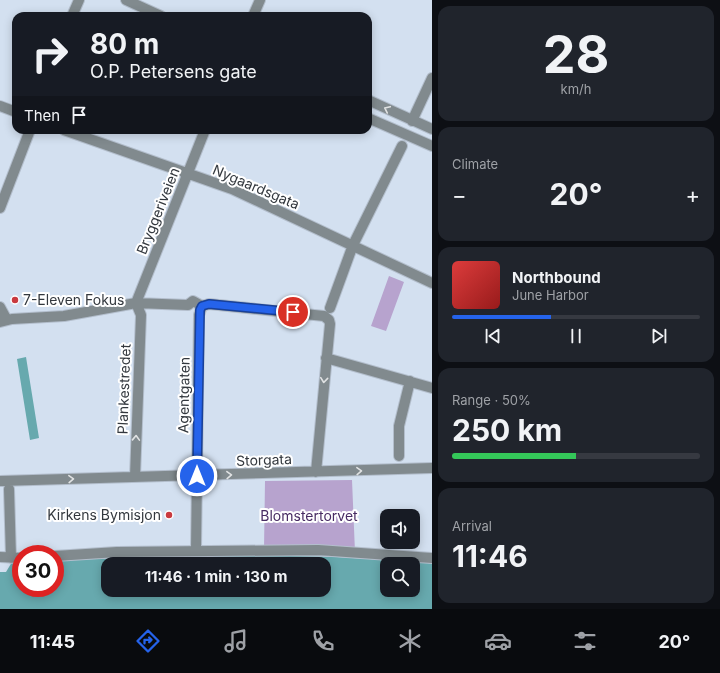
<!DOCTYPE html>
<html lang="en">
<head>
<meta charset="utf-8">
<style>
	body { margin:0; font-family:Inter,sans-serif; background:#20242c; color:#f1f3f6; height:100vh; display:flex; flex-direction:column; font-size:15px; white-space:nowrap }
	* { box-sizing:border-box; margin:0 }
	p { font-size:13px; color:#9ea1a6 }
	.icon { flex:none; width:22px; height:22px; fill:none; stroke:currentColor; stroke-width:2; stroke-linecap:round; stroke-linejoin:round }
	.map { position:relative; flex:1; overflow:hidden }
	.details { display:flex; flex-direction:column; gap:6px; padding:6px; background:#0d0f14; width:288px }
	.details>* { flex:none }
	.banner { position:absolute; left:12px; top:12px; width:360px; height:122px; border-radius:12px; box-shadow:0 2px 10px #0003; background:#171b24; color:#f1f3f6; overflow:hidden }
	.buttons { position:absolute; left:380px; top:509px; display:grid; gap:8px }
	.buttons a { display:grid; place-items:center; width:40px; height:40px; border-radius:8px; background:#171b24; box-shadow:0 2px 10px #0003; font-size:20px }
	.speed { position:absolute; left:12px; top:545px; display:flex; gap:8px; font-size:20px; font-weight:700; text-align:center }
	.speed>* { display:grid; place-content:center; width:52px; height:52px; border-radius:50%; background:#171b24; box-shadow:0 2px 10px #0003; line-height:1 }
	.speed .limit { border:6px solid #d22; background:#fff; color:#111 }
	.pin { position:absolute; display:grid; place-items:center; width:34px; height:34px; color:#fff; margin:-17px; border:2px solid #fff; border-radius:50%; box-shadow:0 1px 4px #0007 }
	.me { position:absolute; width:44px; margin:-22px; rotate:0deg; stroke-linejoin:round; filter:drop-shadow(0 0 3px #0008) }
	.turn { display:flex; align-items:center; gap:14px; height:84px; padding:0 12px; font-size:18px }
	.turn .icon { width:52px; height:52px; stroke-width:2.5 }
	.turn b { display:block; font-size:28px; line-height:34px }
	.then { display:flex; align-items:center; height:38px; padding:0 12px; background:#0003; gap:8px; font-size:15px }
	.big { font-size:30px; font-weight:700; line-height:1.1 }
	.details .tile { flex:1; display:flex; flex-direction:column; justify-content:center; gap:6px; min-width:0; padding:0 14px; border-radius:12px; background:#20242c }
	.details .dial { align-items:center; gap:0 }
	.dial b { font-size:52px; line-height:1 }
	.song { display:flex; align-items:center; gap:12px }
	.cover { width:48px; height:48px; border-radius:6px; background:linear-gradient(135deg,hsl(0 70% 55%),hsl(0 70% 35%)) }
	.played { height:4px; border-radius:2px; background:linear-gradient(90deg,#2563eb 40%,#363941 40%) }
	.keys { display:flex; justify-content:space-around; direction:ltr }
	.heat { display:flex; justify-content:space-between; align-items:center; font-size:22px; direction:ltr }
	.charge { height:6px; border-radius:3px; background:linear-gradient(90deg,#34c759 50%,#363941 0) }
	.trip { position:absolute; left:101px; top:557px; width:230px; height:40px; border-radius:12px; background:#171b24; box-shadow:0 2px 10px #0003; font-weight:700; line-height:40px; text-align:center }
	.menu { display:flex; height:64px; justify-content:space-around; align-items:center; background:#090b0e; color:#9ea1a6 }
	.menu .icon { width:28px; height:28px }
	.menu .on { color:#2563eb }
	.menu b { font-size:18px; color:#f1f3f6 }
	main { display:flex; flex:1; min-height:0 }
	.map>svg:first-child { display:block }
	.green { fill:#b7a3ce }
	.water { fill:#67a9ae; fill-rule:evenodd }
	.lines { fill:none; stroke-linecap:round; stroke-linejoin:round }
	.minor-casing { stroke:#b3becc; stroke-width:12 }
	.minor { stroke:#818a8e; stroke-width:10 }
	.oneway { stroke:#e0e2e3 }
	.route-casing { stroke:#184099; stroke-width:10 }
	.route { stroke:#2563eb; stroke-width:7 }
	.poi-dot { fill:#c9393e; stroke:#fff; stroke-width:1.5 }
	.labels { text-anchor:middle; stroke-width:4; stroke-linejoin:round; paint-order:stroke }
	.street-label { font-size:14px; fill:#33383e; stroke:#fff }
	.poi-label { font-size:14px; fill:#33383e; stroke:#fff; text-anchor:start }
	.park-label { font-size:14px; fill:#482c63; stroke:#fff }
</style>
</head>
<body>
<main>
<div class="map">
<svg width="432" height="609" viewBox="0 0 432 609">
	<rect width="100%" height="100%" fill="#d3e0f0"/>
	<path class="green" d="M 389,276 L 404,282 L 386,331 L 371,326 Z
		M 352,480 L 355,552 L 264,550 L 265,481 Z"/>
	<path class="water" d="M 26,357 L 39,438 L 30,440 L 17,359 Z
		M 248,555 L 337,557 L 432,563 L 432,609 L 0,609 L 0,572 L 6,572 L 12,562 L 21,561 L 21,588 L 55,588 L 55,560 ZM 108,564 L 324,564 L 324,590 L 108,590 ZM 387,564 L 413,564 L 413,590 L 387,590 Z"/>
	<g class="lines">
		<defs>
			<path id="minor" d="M 126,0 L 161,16
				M 72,16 L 79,0
				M 253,16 L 260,0
				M 368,100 L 432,129
				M 0,106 L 16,112
				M 368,118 L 432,146
				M 412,121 L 432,78
				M 64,130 L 232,189 L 432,283
				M 0,208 L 30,130
				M 136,303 L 205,130
				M 0,307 L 7,320
				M 330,308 L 353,245 L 402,146
				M 0,322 L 12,319 L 64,316 L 136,303 L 188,305 L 193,301 L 202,306
				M 326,358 L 432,388
				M 399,456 L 399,426 L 410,381
				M 135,477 L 141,315 L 136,303
				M 0,481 L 432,468
				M 9,489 L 11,558
				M 196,551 L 199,315 L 202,306 L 209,304 L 324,316 L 329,320 L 330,324 L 316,472
				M 55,556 L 117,552 L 318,550 L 432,558
				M 0,557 L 21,558"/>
		</defs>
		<use href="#minor" class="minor-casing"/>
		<use href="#minor" class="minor"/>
	</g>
	<defs><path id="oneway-chevron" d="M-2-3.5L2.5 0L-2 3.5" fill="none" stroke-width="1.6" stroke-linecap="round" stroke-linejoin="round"/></defs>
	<g class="oneway">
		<use href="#oneway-chevron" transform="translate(387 109) rotate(-155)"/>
		<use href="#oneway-chevron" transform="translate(324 380) rotate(96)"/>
		<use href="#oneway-chevron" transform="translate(136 438) rotate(-88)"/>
		<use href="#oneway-chevron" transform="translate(359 471) rotate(-2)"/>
		<use href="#oneway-chevron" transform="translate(229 475) rotate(-2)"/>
		<use href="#oneway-chevron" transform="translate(71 479) rotate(-2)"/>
	</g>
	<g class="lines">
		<defs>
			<path id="route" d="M 197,476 L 200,310 L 202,306 L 209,304 L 293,312"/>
		</defs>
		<use href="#route" class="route-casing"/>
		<use href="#route" class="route"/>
	</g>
	<g class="poi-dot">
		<circle cx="15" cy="300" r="4"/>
		<circle cx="169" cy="515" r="4"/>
	</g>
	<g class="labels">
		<g class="street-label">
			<text transform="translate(256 187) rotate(23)" y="5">Nygaardsgata</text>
			<text transform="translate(158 211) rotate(-68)" y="5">Bryggeriveien</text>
			<text transform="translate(124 389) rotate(-88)" y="5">Plankestredet</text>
			<text transform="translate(184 395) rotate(-89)" y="5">Agentgaten</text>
			<text transform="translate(264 460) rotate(-2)" y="5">Storgata</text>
		</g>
		<g class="poi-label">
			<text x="23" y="305">7-Eleven Fokus</text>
			<text x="161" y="520" text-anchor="end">Kirkens Bymisjon</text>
		</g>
		<g class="park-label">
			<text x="309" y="521">Blomstertorvet</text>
		</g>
	</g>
</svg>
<div class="buttons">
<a><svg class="icon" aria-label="sound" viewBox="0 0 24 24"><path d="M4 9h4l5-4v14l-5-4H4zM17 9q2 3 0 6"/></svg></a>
<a><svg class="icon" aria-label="search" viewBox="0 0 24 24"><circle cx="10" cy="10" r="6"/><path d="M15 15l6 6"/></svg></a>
</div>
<div class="speed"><div class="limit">30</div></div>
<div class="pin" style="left:293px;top:312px;background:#d93025"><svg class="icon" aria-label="arrive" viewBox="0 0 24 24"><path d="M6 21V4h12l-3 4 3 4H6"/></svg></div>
<svg class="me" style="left:197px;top:476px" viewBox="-20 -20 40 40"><circle r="17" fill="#2563eb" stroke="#fff" stroke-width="3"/><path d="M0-11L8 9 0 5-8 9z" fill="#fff"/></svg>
<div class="trip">11:46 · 1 min · 130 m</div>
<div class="banner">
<div class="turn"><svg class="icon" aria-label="right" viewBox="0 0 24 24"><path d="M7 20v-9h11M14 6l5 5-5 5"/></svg><div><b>80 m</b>O.P. Petersens gate</div></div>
<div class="then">Then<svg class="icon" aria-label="arrive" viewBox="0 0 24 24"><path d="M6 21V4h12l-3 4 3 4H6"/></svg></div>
</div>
</div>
<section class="details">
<div class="tile dial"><b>28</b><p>km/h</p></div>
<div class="tile"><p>Climate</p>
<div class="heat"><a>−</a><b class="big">20°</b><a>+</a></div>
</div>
<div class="tile">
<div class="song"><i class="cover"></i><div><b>Northbound</b><p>June Harbor</p></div></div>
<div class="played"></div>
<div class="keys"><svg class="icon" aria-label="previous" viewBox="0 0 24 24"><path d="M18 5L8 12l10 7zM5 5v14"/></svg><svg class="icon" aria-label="pause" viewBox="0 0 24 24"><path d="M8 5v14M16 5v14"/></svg><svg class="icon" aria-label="next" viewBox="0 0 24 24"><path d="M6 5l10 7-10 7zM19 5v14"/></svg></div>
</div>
<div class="tile"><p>Range · 50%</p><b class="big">250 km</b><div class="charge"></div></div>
<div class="tile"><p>Arrival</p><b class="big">11:46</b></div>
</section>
</main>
<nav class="menu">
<b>11:45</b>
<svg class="icon on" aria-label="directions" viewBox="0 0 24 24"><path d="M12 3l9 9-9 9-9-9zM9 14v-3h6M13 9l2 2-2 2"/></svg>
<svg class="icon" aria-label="music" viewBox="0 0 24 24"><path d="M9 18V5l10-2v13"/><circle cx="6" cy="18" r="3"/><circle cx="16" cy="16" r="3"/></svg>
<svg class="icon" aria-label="phone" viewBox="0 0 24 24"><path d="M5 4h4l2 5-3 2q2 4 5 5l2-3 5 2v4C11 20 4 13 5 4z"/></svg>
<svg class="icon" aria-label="climate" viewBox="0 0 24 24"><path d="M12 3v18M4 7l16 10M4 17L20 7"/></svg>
<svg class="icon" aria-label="car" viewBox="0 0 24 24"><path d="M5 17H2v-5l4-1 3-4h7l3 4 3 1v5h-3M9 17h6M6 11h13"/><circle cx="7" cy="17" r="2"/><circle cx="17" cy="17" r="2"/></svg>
<svg class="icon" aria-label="filters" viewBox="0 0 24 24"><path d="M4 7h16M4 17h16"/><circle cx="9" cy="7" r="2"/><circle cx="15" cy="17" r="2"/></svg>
<b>20°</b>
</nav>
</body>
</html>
